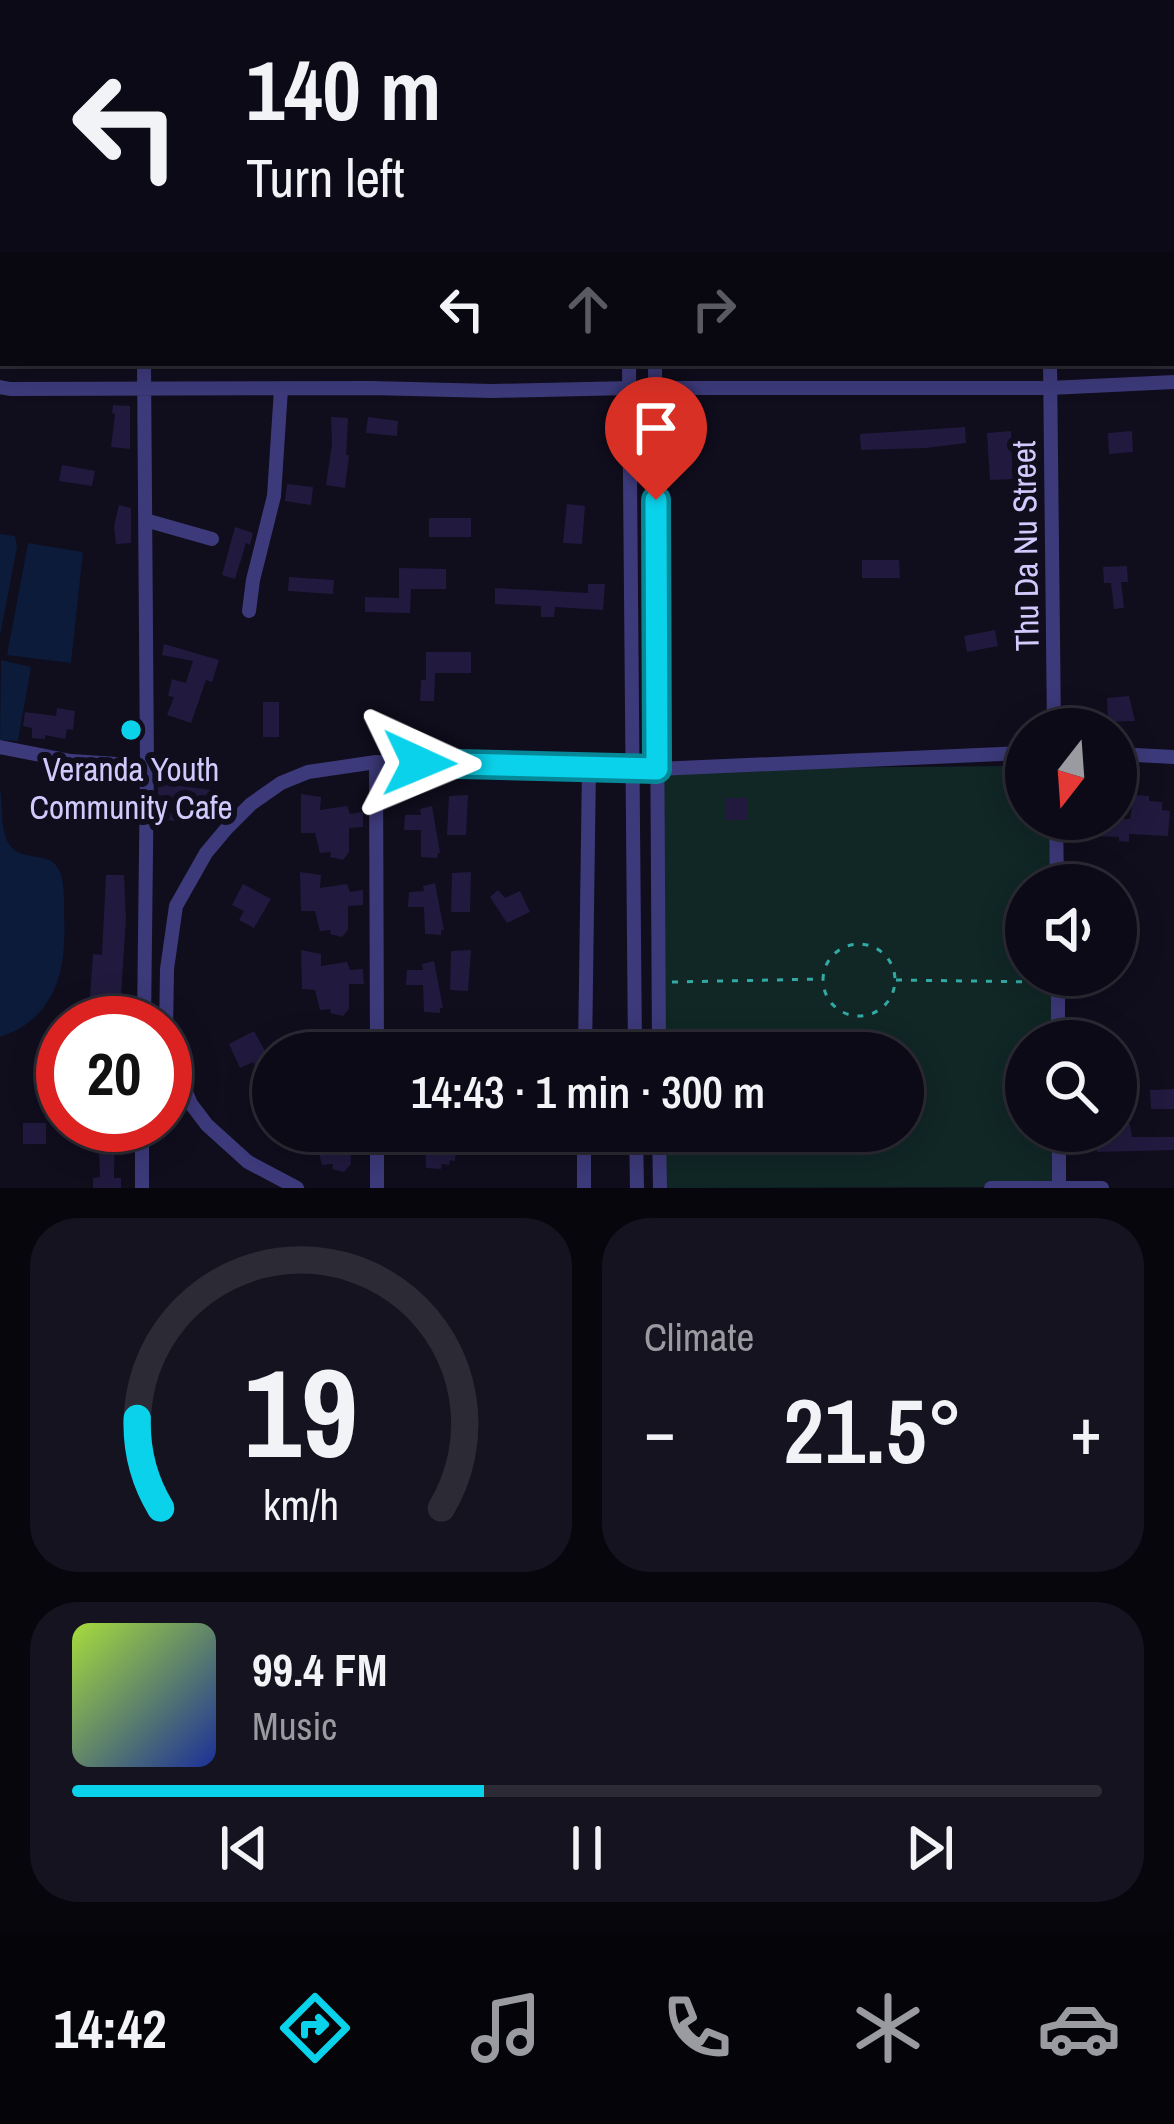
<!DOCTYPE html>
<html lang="en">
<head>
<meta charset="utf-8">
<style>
	body { margin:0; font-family:"Archivo Narrow",sans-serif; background:#15131f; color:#f1f3f6; height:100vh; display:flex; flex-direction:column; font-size:45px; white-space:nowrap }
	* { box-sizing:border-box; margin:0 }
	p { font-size:39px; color:#9a9aa1 }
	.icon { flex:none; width:66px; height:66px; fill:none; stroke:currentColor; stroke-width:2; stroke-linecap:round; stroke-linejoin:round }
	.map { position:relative; height:1188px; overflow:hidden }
	.panel { display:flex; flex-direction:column; gap:30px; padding:30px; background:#07060c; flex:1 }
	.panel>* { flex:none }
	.banner { position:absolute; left:0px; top:0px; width:1176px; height:366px; box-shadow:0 6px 30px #0003,0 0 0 3px #2c2b35; background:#0c0a16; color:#f1f3f6; overflow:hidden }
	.needle { width:78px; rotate:197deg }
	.fabs { position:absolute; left:1005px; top:708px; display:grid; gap:24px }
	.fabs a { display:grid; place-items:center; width:132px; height:132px; border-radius:50%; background:#0c0a16; box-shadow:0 6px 30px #0003,0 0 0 3px #2c2b35; font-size:60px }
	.speed { position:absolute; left:36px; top:996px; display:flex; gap:24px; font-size:60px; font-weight:700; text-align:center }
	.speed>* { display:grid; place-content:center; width:156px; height:156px; border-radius:50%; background:#0c0a16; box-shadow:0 6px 30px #0003,0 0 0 3px #2c2b35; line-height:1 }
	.speed .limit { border:18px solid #d22; background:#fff; color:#111 }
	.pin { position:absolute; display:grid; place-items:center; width:102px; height:102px; color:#fff; margin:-123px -51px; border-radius:50% 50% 50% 0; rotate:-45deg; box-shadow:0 0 12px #0007 }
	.pin .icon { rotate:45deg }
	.me { position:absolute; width:132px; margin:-66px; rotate:91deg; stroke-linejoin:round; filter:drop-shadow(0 0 9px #0008) }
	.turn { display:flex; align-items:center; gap:42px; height:252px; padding:0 48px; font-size:54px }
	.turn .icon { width:156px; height:156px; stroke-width:2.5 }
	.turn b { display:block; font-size:84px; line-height:102px }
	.lanes { display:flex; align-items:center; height:114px; padding:0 48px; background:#0003; justify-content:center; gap:60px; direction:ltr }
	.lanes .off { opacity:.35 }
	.big { font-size:90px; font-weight:600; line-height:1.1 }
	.panel .tile { flex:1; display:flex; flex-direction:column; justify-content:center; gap:18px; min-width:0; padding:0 42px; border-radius:48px; background:#15131f }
	.panel .dial { align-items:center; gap:0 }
	.dial svg { height:312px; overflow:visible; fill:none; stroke:#2c2b35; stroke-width:7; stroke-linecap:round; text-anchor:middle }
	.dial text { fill:#f1f3f6; stroke:none }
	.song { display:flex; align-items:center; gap:36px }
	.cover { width:144px; height:144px; border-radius:18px; background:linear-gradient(135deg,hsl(80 70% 55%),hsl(230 70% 35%)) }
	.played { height:12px; border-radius:6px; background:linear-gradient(90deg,#0ad2ea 40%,#2c2b35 40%) }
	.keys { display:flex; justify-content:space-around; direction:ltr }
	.heat { display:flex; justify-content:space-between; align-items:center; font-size:66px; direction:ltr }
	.panel .tiles { flex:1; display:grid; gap:30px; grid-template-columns:1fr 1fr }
	.tile:last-child { grid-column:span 2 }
	.trip { position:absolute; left:252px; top:1032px; width:672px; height:120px; border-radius:60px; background:#0c0a16; box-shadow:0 6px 30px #0003,0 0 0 3px #2c2b35; font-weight:600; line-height:120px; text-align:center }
	.tab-bar { display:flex; height:192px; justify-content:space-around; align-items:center; background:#050409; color:#9a9aa1 }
	.tab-bar .icon { width:84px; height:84px }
	.tab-bar .on { color:#0ad2ea }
	.tab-bar b { font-size:54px; color:#f1f3f6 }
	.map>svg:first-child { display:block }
	.green { fill:#102726 }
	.water { fill:#0b1b39 }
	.building { fill:#211a3e }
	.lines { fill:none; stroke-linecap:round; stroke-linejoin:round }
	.path { stroke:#32aaa4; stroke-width:3; stroke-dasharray:6 9; stroke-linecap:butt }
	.minor { stroke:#3d3a7b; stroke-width:14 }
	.route-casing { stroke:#068898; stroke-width:30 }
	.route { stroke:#0ad2ea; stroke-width:21 }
	.poi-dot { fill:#0ad2ea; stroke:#100d1d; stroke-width:4.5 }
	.labels { text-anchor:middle; stroke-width:12; stroke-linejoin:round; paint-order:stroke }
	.street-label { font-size:33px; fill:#d1cbfd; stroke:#100d1d }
	.poi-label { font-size:33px; fill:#d1cbfd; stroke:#100d1d }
</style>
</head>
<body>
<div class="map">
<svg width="1174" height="1188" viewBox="0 0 1174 1188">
	<rect width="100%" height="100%" fill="#100d1d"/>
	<path class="green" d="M 1026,766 L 1026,819 L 1058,819 L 1058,885 L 1026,885 L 1026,975 L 1058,975 L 1058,1041 L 1026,1041 L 1026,1131 L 1059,1131 L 1059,1187 L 660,1188 L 659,1131 L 903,1131 L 903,1053 L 659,1053 L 657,769 Z"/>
	<path class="water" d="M 0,534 L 15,536 L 17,547 L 0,636 Z
		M 28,543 L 83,552 L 71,663 L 7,655 Z
		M 1,660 L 31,667 L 18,741 L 0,740 Z
		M 0,788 C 3,806 0,828 9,844 C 20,862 49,851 58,868 C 65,880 64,901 64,915 C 67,969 57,1018 0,1037 Z"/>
	<path class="building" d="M 113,405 L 130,406 L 130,449 L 111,447 L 115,414 L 112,413 Z
		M 331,417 L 348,418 L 346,455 L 349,455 L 345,488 L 326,485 L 332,444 Z
		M 368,417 L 398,421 L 397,436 L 366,433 Z
		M 965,427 L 966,443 L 926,448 L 861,450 L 860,434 Z
		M 1011,431 L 1013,479 L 990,480 L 987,433 Z
		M 1132,431 L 1133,452 L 1109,454 L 1108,433 Z
		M 62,465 L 95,471 L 92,486 L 59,481 Z
		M 287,484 L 313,487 L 311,505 L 285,501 Z
		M 567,504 L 585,506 L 582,544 L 563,543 Z
		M 119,505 L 131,508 L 131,543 L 116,544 L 114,526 Z
		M 429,518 L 471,518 L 471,537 L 429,537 Z
		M 235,527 L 253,533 L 250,545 L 246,543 L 235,579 L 222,575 Z
		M 862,560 L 899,560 L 900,578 L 862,578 Z
		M 1127,566 L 1128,582 L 1121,582 L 1124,608 L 1114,609 L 1111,583 L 1104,583 L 1103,567 Z
		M 399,568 L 446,569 L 446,589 L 411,589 L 410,613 L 365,612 L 365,597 L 399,598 Z
		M 289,577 L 334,580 L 333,594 L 288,591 Z
		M 588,584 L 605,584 L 603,610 L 555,607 L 554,617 L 541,617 L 541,606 L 495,604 L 495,588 L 588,593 Z
		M 995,630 L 998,646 L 967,652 L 964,636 Z
		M 164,644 L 219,660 L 212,682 L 206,680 L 191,723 L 167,715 L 174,697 L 168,696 L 172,679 L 186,683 L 193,661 L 162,655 Z
		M 426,652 L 471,652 L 471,673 L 435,673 L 434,701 L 420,701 L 421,680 L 426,680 Z
		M 1129,696 L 1135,721 L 1108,722 L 1107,698 Z
		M 263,702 L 279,702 L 279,737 L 263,737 Z
		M 57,708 L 75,711 L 73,730 L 67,729 L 65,739 L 45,735 L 45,739 L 32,738 L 32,728 L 23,726 L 25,712 L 56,716 Z
		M 158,783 L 220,791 L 216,814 L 180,809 L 180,821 L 158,820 Z
		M 301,794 L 321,797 L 320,810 L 347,806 L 350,814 L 363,812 L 363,827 L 349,828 L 349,852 L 343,860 L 330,857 L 331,852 L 320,853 L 315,833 L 301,833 Z
		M 468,795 L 466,835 L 447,835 L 449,796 Z
		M 1134,795 L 1149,796 L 1149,801 L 1162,802 L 1162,810 L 1170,811 L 1168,836 L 1129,834 L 1129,842 L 1119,841 L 1119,837 L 1091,836 L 1091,819 L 1130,819 Z
		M 725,798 L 747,798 L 747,820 L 725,820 Z
		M 432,806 L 440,853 L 438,853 L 437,858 L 421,857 L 421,830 L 404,830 L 405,815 L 421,815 L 420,809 Z
		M 300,872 L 321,875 L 320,888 L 347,884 L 350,892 L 363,890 L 363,905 L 348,906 L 348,930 L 342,937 L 330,934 L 331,930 L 320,931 L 315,911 L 301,911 Z
		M 471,872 L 470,912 L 451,912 L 452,873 Z
		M 106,875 L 124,875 L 126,918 L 120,1011 L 89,1009 L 93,954 L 102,955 Z
		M 435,883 L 444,930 L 441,930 L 441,935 L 425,934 L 424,907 L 408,907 L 409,892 L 424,891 L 423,886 Z
		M 243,884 L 271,899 L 254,928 L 239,920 L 244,911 L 232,905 Z
		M 498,890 L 505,898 L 520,891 L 530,912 L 507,923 L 490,897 Z
		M 301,950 L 321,954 L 321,966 L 347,962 L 350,970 L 363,969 L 364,984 L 349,984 L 349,1009 L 343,1016 L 330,1013 L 331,1009 L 320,1010 L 315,990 L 302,989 Z
		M 471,950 L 468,991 L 450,990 L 451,951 Z
		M 434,961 L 443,1008 L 440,1008 L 440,1013 L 424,1012 L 423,985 L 406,985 L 407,970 L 423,970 L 422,964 Z
		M 254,1031 L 272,1064 L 258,1071 L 253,1062 L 240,1068 L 229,1044 Z
		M 303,1032 L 323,1033 L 323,1046 L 350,1041 L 354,1053 L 303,1053 Z
		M 1174,1089 L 1174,1109 L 1151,1109 L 1150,1090 Z
		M 23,1123 L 46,1123 L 46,1144 L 23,1144 Z
		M 1130,1124 L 1132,1137 L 1174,1137 L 1174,1150 L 1097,1152 L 1096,1137 L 1118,1137 L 1116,1125 Z
		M 115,1127 L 114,1178 L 121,1178 L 121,1188 L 93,1188 L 93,1178 L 100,1177 L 99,1148 L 93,1148 L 93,1143 L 74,1143 L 74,1128 Z
		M 302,1131 L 366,1131 L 366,1139 L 350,1140 L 351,1164 L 344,1172 L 332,1169 L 333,1164 L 322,1165 L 317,1146 L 303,1145 Z
		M 409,1131 L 471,1131 L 470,1147 L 456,1146 L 455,1161 L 450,1160 L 449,1165 L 442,1164 L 441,1169 L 426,1168 L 425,1141 L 408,1141 Z"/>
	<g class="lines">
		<path class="path" d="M823 980a36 36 0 1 1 72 0a36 36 0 1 1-72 0Z
			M 896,980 L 1043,982
			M 672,982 L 822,979"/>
		<path class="minor" d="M 141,0 L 142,3
			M 229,0 L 390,3
			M 627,0 L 627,3
			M 655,0 L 655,3
			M 934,0 L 934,3
			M 1045,3 L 1045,0
			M 1173,30 L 1174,30
			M 1173,189 L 1174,189
			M 629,363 L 635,1053
			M 655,363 L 659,1053
			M 1050,363 L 1054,729
			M 0,387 L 10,389 L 371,388 L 492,391 L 630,388 L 1050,388 L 1174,382
			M 145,520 L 212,539
			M 249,611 L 253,580 L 274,496 L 281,389
			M 0,747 L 71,761 L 147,766
			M 1116,754 L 1174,757
			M 376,762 L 377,1053
			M 1056,819 L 1057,885
			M 1058,975 L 1058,1041
			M 144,1023 L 147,766 L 144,363
			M 585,1053 L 589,766
			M 377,1131 L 377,1188
			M 636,1131 L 637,1188
			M 659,1131 L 660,1188
			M 1059,1131 L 1059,1188
			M 142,1188 L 142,1125
			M 297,1188 L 248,1162 L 207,1125 L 191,1104 L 180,1078 L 166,1032 L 167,969 L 176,906 L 206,853 L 227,828 L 251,804 L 281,783 L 308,772 L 376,762 L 657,769 L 1026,753
			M 584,1188 L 584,1131
			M 991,1188 L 1102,1188"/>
	</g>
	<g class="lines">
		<defs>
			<path id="route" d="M 419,763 L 657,769 L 656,500"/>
		</defs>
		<use href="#route" class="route-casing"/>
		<use href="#route" class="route"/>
	</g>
	<circle class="poi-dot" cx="131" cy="730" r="12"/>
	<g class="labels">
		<g class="street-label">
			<text transform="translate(1025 546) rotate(-91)" y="12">Thu Da Nu Street</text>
		</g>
		<g class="poi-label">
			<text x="131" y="781">Veranda Youth<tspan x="131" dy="38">Community Cafe</tspan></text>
		</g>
	</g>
</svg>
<div class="fabs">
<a><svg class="needle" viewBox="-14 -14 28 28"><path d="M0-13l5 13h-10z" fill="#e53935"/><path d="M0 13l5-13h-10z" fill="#9a9aa1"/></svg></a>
<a><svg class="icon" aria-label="sound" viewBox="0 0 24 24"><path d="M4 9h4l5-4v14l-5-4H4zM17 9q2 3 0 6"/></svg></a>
<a><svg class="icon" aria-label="search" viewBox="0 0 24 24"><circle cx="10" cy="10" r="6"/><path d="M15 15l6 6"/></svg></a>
</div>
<div class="speed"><div class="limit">20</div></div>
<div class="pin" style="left:656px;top:500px;background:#d93025"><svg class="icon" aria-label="arrive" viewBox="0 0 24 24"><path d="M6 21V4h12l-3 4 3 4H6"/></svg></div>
<svg class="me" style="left:419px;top:763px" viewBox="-20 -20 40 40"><path d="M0-17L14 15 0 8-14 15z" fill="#0ad2ea" stroke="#fff" stroke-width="4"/></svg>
<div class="trip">14:43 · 1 min · 300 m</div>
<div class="banner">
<div class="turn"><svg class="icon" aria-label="left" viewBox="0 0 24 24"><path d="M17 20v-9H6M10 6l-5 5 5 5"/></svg><div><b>140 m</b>Turn left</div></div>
<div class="lanes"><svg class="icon" aria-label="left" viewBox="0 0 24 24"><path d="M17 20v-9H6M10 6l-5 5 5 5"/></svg><svg class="icon off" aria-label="ahead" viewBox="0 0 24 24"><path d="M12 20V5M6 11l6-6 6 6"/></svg><svg class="icon off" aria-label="right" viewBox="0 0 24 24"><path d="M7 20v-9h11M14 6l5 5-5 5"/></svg></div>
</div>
</div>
<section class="panel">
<div class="tiles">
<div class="tile dial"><svg viewBox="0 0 100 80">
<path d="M14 69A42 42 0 1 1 86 69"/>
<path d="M14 69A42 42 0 0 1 8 46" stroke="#0ad2ea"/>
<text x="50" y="56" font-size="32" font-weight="700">19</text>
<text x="50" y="72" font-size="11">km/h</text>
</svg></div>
<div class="tile"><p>Climate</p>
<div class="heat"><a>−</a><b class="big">21.5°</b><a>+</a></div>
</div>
<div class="tile">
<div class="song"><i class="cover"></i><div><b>99.4 FM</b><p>Music</p></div></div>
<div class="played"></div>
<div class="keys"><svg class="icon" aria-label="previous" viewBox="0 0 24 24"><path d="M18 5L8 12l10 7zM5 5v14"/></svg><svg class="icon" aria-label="pause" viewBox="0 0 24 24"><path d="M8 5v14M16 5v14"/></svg><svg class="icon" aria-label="next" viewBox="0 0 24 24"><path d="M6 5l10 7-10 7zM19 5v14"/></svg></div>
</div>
</div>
</section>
<nav class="tab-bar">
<b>14:42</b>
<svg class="icon on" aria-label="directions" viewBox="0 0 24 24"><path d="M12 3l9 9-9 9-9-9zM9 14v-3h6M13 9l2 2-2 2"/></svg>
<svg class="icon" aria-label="music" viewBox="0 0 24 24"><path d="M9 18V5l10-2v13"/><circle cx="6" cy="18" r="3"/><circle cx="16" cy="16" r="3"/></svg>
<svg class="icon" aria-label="phone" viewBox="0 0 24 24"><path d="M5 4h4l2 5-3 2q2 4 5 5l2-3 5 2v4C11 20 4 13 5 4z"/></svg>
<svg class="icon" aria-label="climate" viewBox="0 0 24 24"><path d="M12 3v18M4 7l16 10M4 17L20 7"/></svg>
<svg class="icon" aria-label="car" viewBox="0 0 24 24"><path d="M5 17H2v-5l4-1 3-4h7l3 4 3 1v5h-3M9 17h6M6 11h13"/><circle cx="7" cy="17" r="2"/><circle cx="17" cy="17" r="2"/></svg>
</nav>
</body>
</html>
